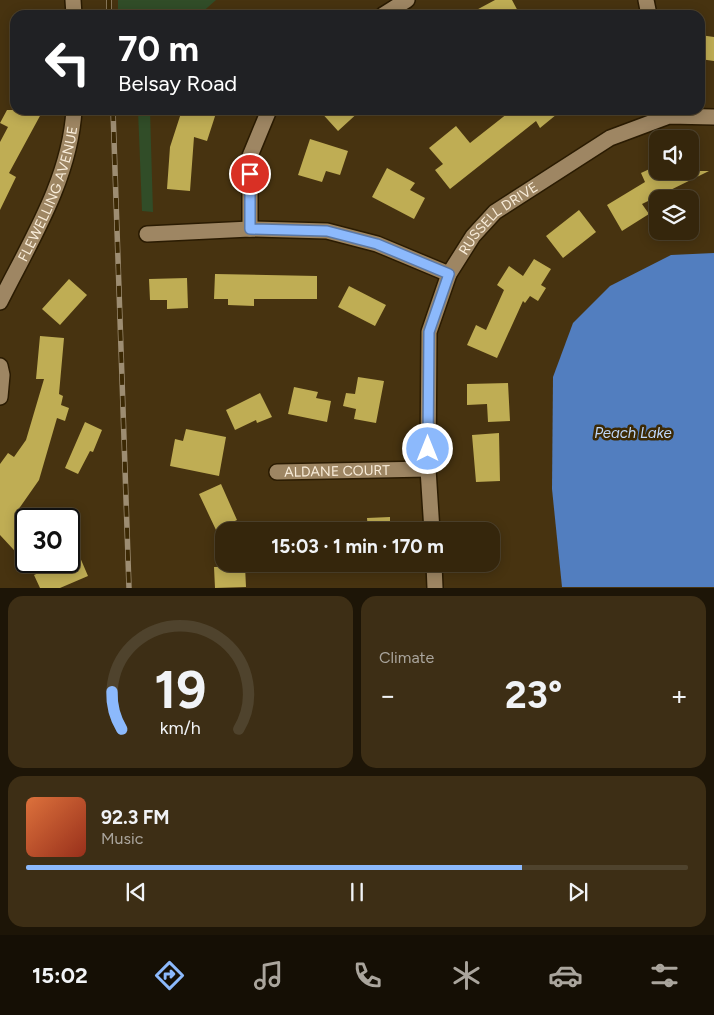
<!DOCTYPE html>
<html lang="en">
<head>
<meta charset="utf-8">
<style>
	body { margin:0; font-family:Figtree,sans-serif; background:#3d2e15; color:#f1f3f6; height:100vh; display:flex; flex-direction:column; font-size:19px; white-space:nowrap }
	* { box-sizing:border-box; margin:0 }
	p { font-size:16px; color:#aaa59d }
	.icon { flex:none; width:28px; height:28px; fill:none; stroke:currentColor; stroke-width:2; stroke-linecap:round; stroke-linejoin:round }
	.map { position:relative; height:588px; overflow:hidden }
	.details { display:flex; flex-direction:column; gap:8px; padding:8px; background:#1d1507; flex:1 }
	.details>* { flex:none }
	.top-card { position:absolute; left:10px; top:10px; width:695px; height:105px; border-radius:15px; box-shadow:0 2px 12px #0003,0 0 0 1px #4f432d; background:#202124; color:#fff; overflow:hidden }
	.fabs { position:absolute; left:649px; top:130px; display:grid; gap:10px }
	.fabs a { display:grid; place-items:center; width:50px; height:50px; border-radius:10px; background:#35260c; box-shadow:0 2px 12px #0003,0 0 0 1px #4f432d; font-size:25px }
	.speed { position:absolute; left:15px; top:508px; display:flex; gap:10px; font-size:25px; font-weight:700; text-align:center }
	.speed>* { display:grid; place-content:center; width:65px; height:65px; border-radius:50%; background:#35260c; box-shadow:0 2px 12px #0003,0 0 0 1px #4f432d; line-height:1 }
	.speed .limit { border:2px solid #111; border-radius:8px; background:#fff; color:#111 }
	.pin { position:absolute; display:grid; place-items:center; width:42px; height:42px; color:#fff; margin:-21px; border:2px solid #fff; border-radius:50%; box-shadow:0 1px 5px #0007 }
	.me { position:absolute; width:55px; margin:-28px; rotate:0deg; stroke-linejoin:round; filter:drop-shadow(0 0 4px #0008) }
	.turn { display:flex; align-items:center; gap:18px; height:105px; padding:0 25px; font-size:22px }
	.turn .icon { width:65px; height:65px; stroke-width:2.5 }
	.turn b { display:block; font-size:35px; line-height:42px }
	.big { font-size:38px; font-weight:700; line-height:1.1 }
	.details .widget { flex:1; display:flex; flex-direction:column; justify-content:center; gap:8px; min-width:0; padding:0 18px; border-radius:15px; background:#3d2e15 }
	.details .dial { align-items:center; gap:0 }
	.dial svg { height:130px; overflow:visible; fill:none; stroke:#4f432d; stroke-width:7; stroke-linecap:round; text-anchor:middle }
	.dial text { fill:#f1f3f6; stroke:none }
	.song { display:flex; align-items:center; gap:15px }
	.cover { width:60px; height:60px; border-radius:8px; background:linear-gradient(135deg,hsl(20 70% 55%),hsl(10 70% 35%)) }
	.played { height:5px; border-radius:2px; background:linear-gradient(90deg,#8cb9fc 75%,#4f432d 75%) }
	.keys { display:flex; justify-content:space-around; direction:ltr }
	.heat { display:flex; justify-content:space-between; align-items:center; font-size:28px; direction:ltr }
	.details .tiles { flex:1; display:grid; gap:8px; grid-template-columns:1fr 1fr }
	.widget:last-child { grid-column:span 2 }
	.trip { position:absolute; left:215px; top:522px; width:285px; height:50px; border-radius:15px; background:#35260c; box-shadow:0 2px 12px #0003,0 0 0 1px #4f432d; font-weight:700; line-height:50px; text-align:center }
	.tabs { display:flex; height:80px; justify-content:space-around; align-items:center; background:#150f05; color:#aaa59d }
	.tabs .icon { width:35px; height:35px }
	.tabs .selected { color:#8cb9fc }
	.tabs b { font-size:22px; color:#f1f3f6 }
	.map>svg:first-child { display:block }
	.green { fill:#314d28 }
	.water { fill:#527ebf }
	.building { fill:#bfad54 }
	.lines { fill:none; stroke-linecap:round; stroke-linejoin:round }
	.minor-casing { stroke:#2a1b02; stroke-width:18 }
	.tertiary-casing { stroke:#2a1b02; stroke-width:18 }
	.minor { stroke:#9e8663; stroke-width:15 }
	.tertiary { stroke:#9e8663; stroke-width:15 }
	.rail-casing { stroke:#9d8d72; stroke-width:5.5 }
	.rail { stroke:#3c2904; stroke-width:4; stroke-dasharray:11; stroke-linecap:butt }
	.route-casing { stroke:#5b78a4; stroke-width:12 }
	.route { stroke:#8cb9fc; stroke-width:9 }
	.labels { text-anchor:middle; stroke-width:5; stroke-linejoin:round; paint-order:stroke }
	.street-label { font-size:14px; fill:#f9edda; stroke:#3c2904 }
	.water-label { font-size:15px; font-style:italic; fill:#bfd8fc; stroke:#3c2904 }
</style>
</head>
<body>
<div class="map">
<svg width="714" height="588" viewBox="0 0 714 588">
	<rect width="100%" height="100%" fill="#473310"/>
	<path class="green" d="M 118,0 L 216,0 L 199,15 L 118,15 Z
		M 138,110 L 150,110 L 153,212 L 142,211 Z"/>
	<path class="water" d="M 714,253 L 714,587 L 562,587 L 552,489 L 553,377 L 573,323 L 610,286 L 671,255 Z"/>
	<path class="building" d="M 495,0 L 512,0 L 520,15 L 467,15 Z
		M 700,35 L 714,37 L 714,61 L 700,59 Z
		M 7,110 L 32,110 L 41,114 L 9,173 L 16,177 L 0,210 L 0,142 L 8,127 L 0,123 Z
		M 182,110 L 217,110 L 207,141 L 194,137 L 190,191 L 167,189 L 170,147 Z
		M 319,110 L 361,110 L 338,131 Z
		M 512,110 L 562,110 L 540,128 L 536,121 L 450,189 L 435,170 L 443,164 L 429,148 L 456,126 L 470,143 Z
		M 310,139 L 348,151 L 340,175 L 326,171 L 322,182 L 298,175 Z
		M 658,165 L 658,171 L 709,171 L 642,204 L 649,214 L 622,231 L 607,205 L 645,182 L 641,173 Z
		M 387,168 L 415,183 L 410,190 L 425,198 L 414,219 L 372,197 Z
		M 579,210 L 596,232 L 563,258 L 546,236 Z
		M 534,259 L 551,269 L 541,285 L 546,288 L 538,301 L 530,296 L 525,303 L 523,301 L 497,358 L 467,345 L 476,325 L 486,330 L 504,290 L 497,285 L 509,266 L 523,276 Z
		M 215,274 L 317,276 L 317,299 L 254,299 L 254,306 L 228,305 L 228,299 L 214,299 Z
		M 187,278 L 188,308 L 167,309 L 167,300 L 150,300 L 149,279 Z
		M 69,279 L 87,295 L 60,325 L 42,309 Z
		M 349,286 L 386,305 L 375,326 L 338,307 Z
		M 40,336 L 64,338 L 59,394 L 63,396 L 61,405 L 69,408 L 65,421 L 57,418 L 39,480 L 18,510 L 26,518 L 26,563 L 0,535 L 0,464 L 8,453 L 14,457 L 26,440 L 44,379 L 36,379 Z
		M 358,377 L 384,381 L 376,423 L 354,419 L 356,409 L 343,406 L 346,393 L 355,394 Z
		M 508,383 L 510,421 L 488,422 L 487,404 L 467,405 L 467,384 Z
		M 294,387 L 318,392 L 316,398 L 331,401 L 327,422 L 288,414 Z
		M 260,393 L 272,417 L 257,423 L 256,420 L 235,430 L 226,410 Z
		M 85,422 L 102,430 L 93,452 L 90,451 L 78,474 L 65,468 Z
		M 186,429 L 226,437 L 219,476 L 170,466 L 175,439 L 183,441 Z
		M 499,433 L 500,481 L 476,482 L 472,435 Z
		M 221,484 L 237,520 L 216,530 L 199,494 Z
		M 390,517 L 390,531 L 368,531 L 367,518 Z
		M 79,555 L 88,576 L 60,588 L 40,588 L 34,575 Z
		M 245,566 L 246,587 L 215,588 L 214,567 Z"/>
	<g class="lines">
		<defs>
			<g id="minor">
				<path d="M 646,0 L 649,15"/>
				<path d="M 383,15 L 407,0"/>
				<path d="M 250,229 L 250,156 L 269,110"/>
				<path d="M 147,234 L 250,229 L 327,231 L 377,244 L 449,274"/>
				<path d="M 0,366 L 2,375 L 0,397"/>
				<path id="s1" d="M 277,472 L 428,469"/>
				<path id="s2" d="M 432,531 L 428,469 L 429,332 L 449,274 L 473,236 L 495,212 L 610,138 L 669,116 L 714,117"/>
				<path d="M 434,564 L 435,588"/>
			</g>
			<g id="tertiary">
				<path d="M 73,0 L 74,15"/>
				<path id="s3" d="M 0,302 C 30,242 70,179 74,110"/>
			</g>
		</defs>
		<use href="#minor" class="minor-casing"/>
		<use href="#tertiary" class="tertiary-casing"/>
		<use href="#minor" class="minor"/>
		<use href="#tertiary" class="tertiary"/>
		<defs>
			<path id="rail" d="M 109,0 L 109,15
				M 113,110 L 129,588"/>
		</defs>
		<use href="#rail" class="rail-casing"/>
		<use href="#rail" class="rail"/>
	</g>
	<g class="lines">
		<defs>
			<path id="route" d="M 250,174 L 250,229 L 327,231 L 377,244 L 449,274 L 429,332 L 428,449"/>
		</defs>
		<use href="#route" class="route-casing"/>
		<use href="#route" class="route"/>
	</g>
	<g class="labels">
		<g class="street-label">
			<text dy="5" stroke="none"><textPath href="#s3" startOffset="119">FLEWELLING AVENUE</textPath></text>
			<text dy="5" stroke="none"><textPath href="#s2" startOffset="336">RUSSELL DRIVE</textPath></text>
			<text dy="5" stroke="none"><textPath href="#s1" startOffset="60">ALDANE COURT</textPath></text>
		</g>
		<g class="water-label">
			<text x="633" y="438">Peach Lake</text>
		</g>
	</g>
</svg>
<div class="fabs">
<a><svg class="icon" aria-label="sound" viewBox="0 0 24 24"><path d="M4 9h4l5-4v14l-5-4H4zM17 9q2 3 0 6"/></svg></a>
<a><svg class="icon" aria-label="layers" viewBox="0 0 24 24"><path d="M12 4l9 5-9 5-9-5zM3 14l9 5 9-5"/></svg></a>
</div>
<div class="speed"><div class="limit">30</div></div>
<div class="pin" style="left:250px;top:174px;background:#d93025"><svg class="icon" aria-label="arrive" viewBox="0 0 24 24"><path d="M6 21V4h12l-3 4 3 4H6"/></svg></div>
<svg class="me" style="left:428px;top:449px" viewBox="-20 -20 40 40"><circle r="17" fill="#8cb9fc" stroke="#fff" stroke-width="3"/><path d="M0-11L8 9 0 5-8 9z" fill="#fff"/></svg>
<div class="trip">15:03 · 1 min · 170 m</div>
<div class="top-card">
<div class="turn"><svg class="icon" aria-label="left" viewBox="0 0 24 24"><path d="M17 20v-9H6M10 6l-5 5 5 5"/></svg><div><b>70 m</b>Belsay Road</div></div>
</div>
</div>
<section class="details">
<div class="tiles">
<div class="widget dial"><svg viewBox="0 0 100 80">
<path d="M14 69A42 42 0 1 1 86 69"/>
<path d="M14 69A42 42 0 0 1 8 46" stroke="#8cb9fc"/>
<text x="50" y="56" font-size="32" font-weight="700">19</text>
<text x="50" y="72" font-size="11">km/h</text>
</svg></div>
<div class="widget"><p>Climate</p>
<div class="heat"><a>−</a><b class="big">23°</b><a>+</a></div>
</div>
<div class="widget">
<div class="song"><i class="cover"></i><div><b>92.3 FM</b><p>Music</p></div></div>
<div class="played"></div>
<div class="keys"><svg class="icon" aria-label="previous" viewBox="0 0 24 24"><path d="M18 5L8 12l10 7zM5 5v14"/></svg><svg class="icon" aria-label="pause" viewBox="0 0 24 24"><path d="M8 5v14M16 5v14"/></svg><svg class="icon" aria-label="next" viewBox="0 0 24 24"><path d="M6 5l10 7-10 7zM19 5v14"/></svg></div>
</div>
</div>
</section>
<nav class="tabs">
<b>15:02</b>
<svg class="icon selected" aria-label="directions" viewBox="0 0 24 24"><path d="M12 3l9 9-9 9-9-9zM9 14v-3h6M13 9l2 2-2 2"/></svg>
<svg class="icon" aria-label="music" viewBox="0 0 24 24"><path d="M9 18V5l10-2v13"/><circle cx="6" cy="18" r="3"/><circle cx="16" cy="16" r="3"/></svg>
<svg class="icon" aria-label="phone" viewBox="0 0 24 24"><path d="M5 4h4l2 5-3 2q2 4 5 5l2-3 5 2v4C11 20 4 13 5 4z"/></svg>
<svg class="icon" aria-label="climate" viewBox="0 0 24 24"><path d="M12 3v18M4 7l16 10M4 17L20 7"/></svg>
<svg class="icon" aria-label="car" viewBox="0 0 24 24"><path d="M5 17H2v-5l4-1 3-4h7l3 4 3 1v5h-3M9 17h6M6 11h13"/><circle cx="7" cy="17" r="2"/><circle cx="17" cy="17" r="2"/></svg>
<svg class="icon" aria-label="filters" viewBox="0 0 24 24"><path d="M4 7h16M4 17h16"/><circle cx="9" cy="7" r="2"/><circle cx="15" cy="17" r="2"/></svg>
</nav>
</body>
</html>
